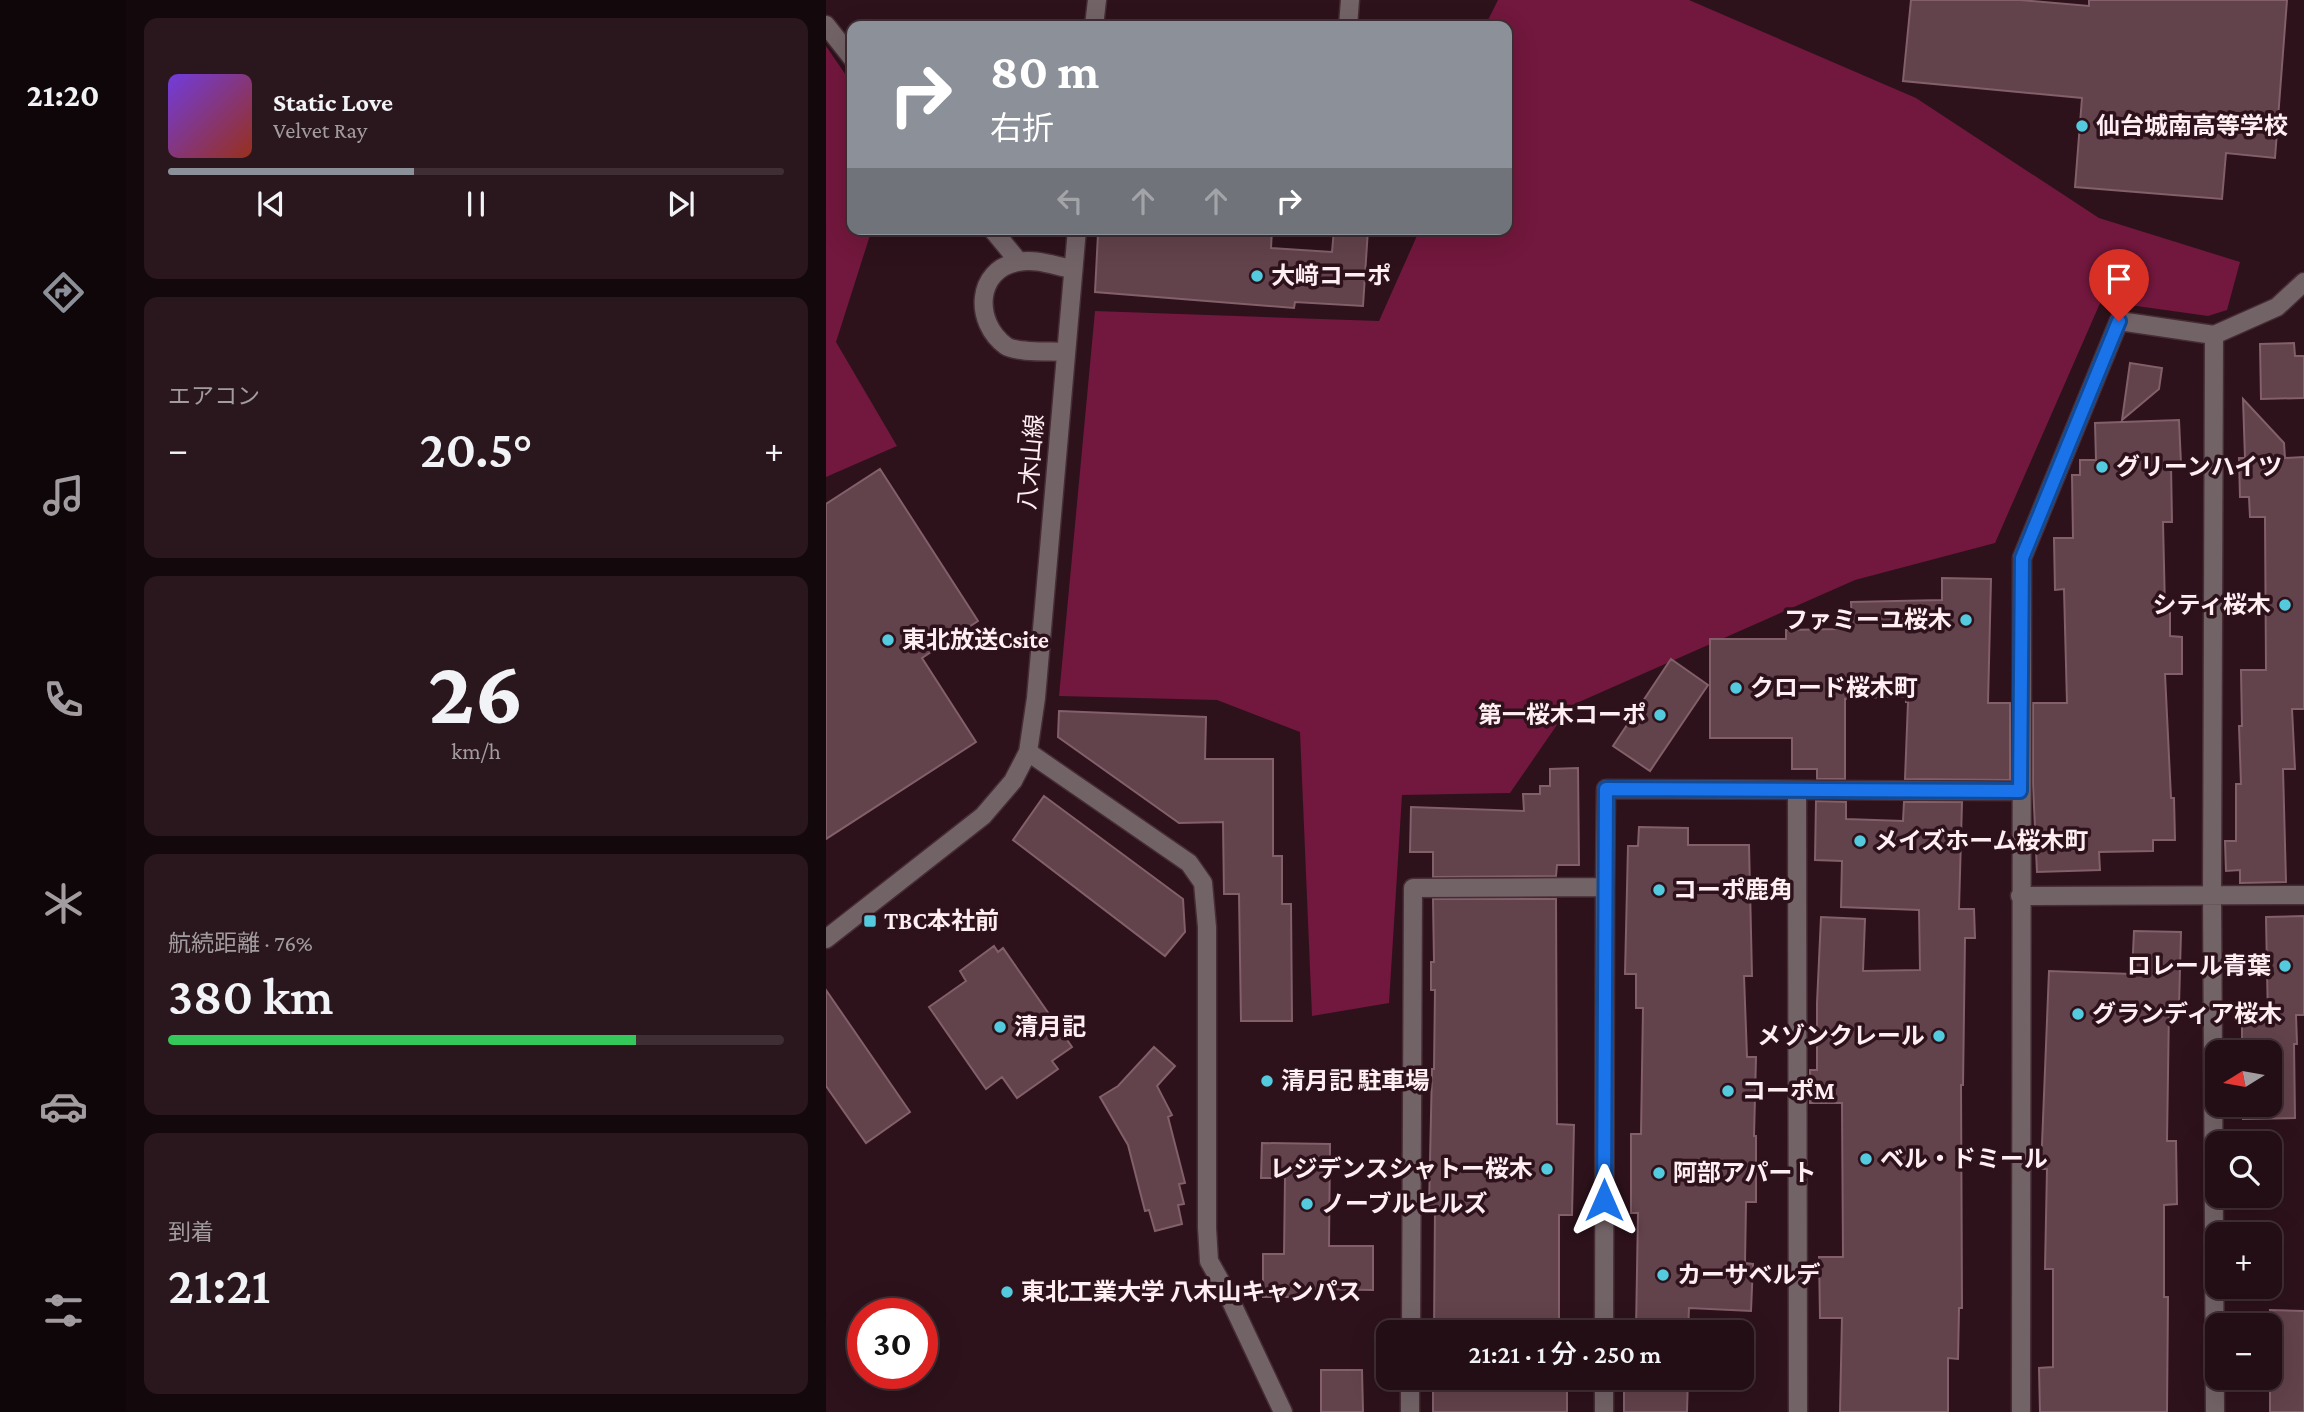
<!DOCTYPE html>
<html lang="ja">
<head>
<meta charset="utf-8">
<style>
	body { margin:0; font-family:"Crimson Pro","Noto Sans JP",serif; background:#2a171d; color:#f1f3f6; height:100vh; display:flex; flex-direction:column; font-size:26px; white-space:nowrap }
	* { box-sizing:border-box; margin:0 }
	p { font-size:23px; color:#a29ca0 }
	.icon { flex:none; width:38px; height:38px; fill:none; stroke:currentColor; stroke-width:2; stroke-linecap:round; stroke-linejoin:round }
	.map { position:relative; flex:1; overflow:hidden }
	.sheet { display:flex; flex-direction:column; gap:18px; padding:18px; background:#13080b; width:700px }
	.sheet>* { flex:none }
	.guide { position:absolute; left:21px; top:21px; width:665px; height:214px; border-radius:14px; box-shadow:0 7px 28px #0002,0 0 0 2px #3f2e34; background:#8c9099; color:#fff; overflow:hidden }
	.needle { width:46px; rotate:259deg }
	.controls { position:absolute; left:1379px; top:1040px; display:grid; gap:14px }
	.controls a { display:grid; place-items:center; width:77px; height:77px; border-radius:14px; background:#220e14; box-shadow:0 7px 28px #0002,0 0 0 2px #3f2e34; font-size:35px }
	.speed { position:absolute; left:21px; top:1298px; display:flex; gap:14px; font-size:35px; font-weight:700; text-align:center }
	.speed>* { display:grid; place-content:center; width:91px; height:91px; border-radius:50%; background:#220e14; box-shadow:0 7px 28px #0002,0 0 0 2px #3f2e34; line-height:1 }
	.speed .limit { border:10px solid #d22; background:#fff; color:#111 }
	.pin { position:absolute; display:grid; place-items:center; width:60px; height:60px; color:#fff; margin:-72px -30px; border-radius:50% 50% 50% 0; rotate:-45deg; box-shadow:0 0 7px #0007 }
	.pin .icon { rotate:45deg }
	.me { position:absolute; width:77px; margin:-38px; rotate:0deg; stroke-linejoin:round; filter:drop-shadow(0 0 5px #0008) }
	.turn { display:flex; align-items:center; gap:24px; height:147px; padding:0 28px; font-size:32px }
	.turn .icon { width:91px; height:91px; stroke-width:2.5 }
	.turn b { display:block; font-size:49px; line-height:60px }
	.lanes { display:flex; align-items:center; height:66px; padding:0 28px; background:#0003; justify-content:center; gap:35px; direction:ltr }
	.lanes .off { opacity:.35 }
	.big { font-size:52px; font-weight:600; line-height:1.1 }
	.sheet .tile { flex:1; display:flex; flex-direction:column; justify-content:center; gap:10px; min-width:0; padding:0 24px; border-radius:14px; background:#2a171d }
	.sheet .dial { align-items:center; gap:0 }
	.dial b { font-size:91px; line-height:1 }
	.song { display:flex; align-items:center; gap:21px }
	.cover { width:84px; height:84px; border-radius:10px; background:linear-gradient(135deg,hsl(260 70% 55%),hsl(10 70% 35%)) }
	.played { height:7px; border-radius:4px; background:linear-gradient(90deg,#8c9099 40%,#3f2e34 40%) }
	.keys { display:flex; justify-content:space-around; direction:ltr }
	.heat { display:flex; justify-content:space-between; align-items:center; font-size:38px; direction:ltr }
	.charge { height:10px; border-radius:5px; background:linear-gradient(90deg,#34c759 76%,#3f2e34 0) }
	.trip { position:absolute; left:550px; top:1320px; width:378px; height:70px; border-radius:14px; background:#220e14; box-shadow:0 7px 28px #0002,0 0 0 2px #3f2e34; font-weight:600; line-height:70px; text-align:center }
	main { display:flex; flex:1; min-height:0 }
	.menu { display:flex; flex-direction:column; width:126px; justify-content:space-around; align-items:center; background:#0e0608; color:#a29ca0 }
	.menu .icon { width:49px; height:49px }
	.menu .on { color:#8c9099 }
	.menu b { font-size:32px; color:#f1f3f6 }
	.map>svg:first-child { display:block }
	.forest { fill:#72173d }
	.building { fill:#62424b; stroke:#825f69; stroke-width:2 }
	.lines { fill:none; stroke-linecap:round; stroke-linejoin:round }
	.minor-casing { stroke:#462c35; stroke-width:21 }
	.minor { stroke:#726367; stroke-width:18 }
	.route-casing { stroke:#114b97; stroke-width:18 }
	.route { stroke:#1a73e8; stroke-width:12 }
	.poi-dot { fill:#54cade; stroke:#2d121b; stroke-width:2.5 }
	.labels { text-anchor:middle; stroke-width:7; stroke-linejoin:round; paint-order:stroke }
	.poi-label { font-size:24px; font-weight:bold; fill:#ffeef2; stroke:#2d121b; text-anchor:start }
	.street-label { font-size:24px; fill:#ffeef2; stroke:#2d121b }
</style>
</head>
<body>
<main>
<nav class="menu">
<b>21:20</b>
<svg class="icon on" aria-label="directions" viewBox="0 0 24 24"><path d="M12 3l9 9-9 9-9-9zM9 14v-3h6M13 9l2 2-2 2"/></svg>
<svg class="icon" aria-label="music" viewBox="0 0 24 24"><path d="M9 18V5l10-2v13"/><circle cx="6" cy="18" r="3"/><circle cx="16" cy="16" r="3"/></svg>
<svg class="icon" aria-label="phone" viewBox="0 0 24 24"><path d="M5 4h4l2 5-3 2q2 4 5 5l2-3 5 2v4C11 20 4 13 5 4z"/></svg>
<svg class="icon" aria-label="climate" viewBox="0 0 24 24"><path d="M12 3v18M4 7l16 10M4 17L20 7"/></svg>
<svg class="icon" aria-label="car" viewBox="0 0 24 24"><path d="M5 17H2v-5l4-1 3-4h7l3 4 3 1v5h-3M9 17h6M6 11h13"/><circle cx="7" cy="17" r="2"/><circle cx="17" cy="17" r="2"/></svg>
<svg class="icon" aria-label="filters" viewBox="0 0 24 24"><path d="M4 7h16M4 17h16"/><circle cx="9" cy="7" r="2"/><circle cx="15" cy="17" r="2"/></svg>
</nav>
<section class="sheet">
<div class="tile">
<div class="song"><i class="cover"></i><div><b>Static Love</b><p>Velvet Ray</p></div></div>
<div class="played"></div>
<div class="keys"><svg class="icon" aria-label="previous" viewBox="0 0 24 24"><path d="M18 5L8 12l10 7zM5 5v14"/></svg><svg class="icon" aria-label="pause" viewBox="0 0 24 24"><path d="M8 5v14M16 5v14"/></svg><svg class="icon" aria-label="next" viewBox="0 0 24 24"><path d="M6 5l10 7-10 7zM19 5v14"/></svg></div>
</div>
<div class="tile"><p>エアコン</p>
<div class="heat"><a>−</a><b class="big">20.5°</b><a>+</a></div>
</div>
<div class="tile dial"><b>26</b><p>km/h</p></div>
<div class="tile"><p>航続距離 · 76%</p><b class="big">380 km</b><div class="charge"></div></div>
<div class="tile"><p>到着</p><b class="big">21:21</b></div>
</section>
<div class="map">
<svg width="1478" height="1412" viewBox="0 0 1478 1412">
	<rect width="100%" height="100%" fill="#2d121b"/>
	<path class="forest" d="M 672,0 L 863,0 L 1090,98 L 1273,218 L 1414,262 L 1401,310 L 1382,316 L 1275,301 L 1169,543 L 1029,580 L 744,706 L 684,793 L 576,795 L 563,1003 L 486,1016 L 474,732 L 391,700 L 233,696 L 269,311 L 553,321 L 594,229 L 681,229 L 681,26 L 659,26 Z
		M 0,46 L 26,84 L 26,229 L 46,229 L 10,342 L 71,446 L 0,477 Z"/>
	<path class="building" d="M 1085,0 L 1194,0 L 1263,6 L 1263,0 L 1461,0 L 1449,158 L 1400,153 L 1396,199 L 1249,187 L 1256,98 L 1077,81 Z
		M 304,229 L 446,229 L 445,248 L 506,252 L 508,229 L 542,229 L 537,306 L 469,302 L 468,308 L 269,292 L 272,234 L 303,236 Z
		M 1468,343 L 1469,356 L 1478,356 L 1478,398 L 1435,399 L 1434,344 Z
		M 1304,363 L 1336,368 L 1333,389 L 1296,420 Z
		M 1417,399 L 1458,443 L 1459,458 L 1478,457 L 1478,709 L 1466,709 L 1469,769 L 1457,769 L 1460,882 L 1414,883 L 1414,870 L 1400,871 L 1399,841 L 1410,841 L 1410,784 L 1415,784 L 1413,726 L 1416,726 L 1415,670 L 1440,670 L 1439,517 L 1424,517 L 1423,497 L 1414,497 L 1413,458 L 1419,458 Z
		M 1353,420 L 1355,464 L 1345,465 L 1346,522 L 1337,522 L 1339,609 L 1344,609 L 1344,636 L 1356,637 L 1356,674 L 1339,674 L 1345,798 L 1348,798 L 1349,840 L 1327,840 L 1327,851 L 1273,852 L 1274,870 L 1211,872 L 1207,784 L 1207,703 L 1241,703 L 1238,589 L 1229,590 L 1228,538 L 1247,538 L 1246,475 L 1254,475 L 1254,460 L 1270,460 L 1269,423 Z
		M 54,469 L 152,621 L 96,658 L 150,742 L 0,839 L 0,504 Z
		M 1116,578 L 1165,579 L 1162,703 L 1184,703 L 1184,780 L 1079,779 L 1082,702 L 1080,702 L 1080,696 L 1019,699 L 1019,779 L 991,779 L 991,769 L 966,769 L 966,738 L 884,738 L 884,639 L 960,639 L 960,630 L 1013,629 L 1013,625 L 1026,625 L 1025,602 L 1116,600 Z
		M 845,659 L 882,685 L 824,771 L 787,746 Z
		M 233,711 L 380,717 L 379,759 L 447,759 L 447,856 L 456,856 L 456,904 L 465,904 L 466,1021 L 415,1021 L 413,894 L 398,894 L 397,822 L 353,823 L 232,737 Z
		M 752,768 L 753,865 L 731,865 L 730,876 L 607,877 L 607,852 L 584,852 L 585,807 L 698,811 L 697,794 L 714,794 L 714,786 L 724,786 L 724,769 Z
		M 218,796 L 357,899 L 359,932 L 339,956 L 187,840 Z
		M 990,801 L 1020,802 L 1020,819 L 1077,821 L 1078,802 L 1136,802 L 1133,909 L 1148,909 L 1149,938 L 1139,938 L 1137,1085 L 1135,1085 L 1136,1308 L 1133,1308 L 1132,1359 L 1122,1358 L 1122,1412 L 1014,1412 L 1016,1318 L 994,1318 L 993,1257 L 1017,1257 L 1016,1103 L 984,1103 L 984,1070 L 991,1070 L 991,1003 L 995,917 L 1039,919 L 1037,971 L 1094,970 L 1093,910 L 1015,907 L 1016,861 L 989,860 Z
		M 813,827 L 862,828 L 862,845 L 923,845 L 926,976 L 918,976 L 921,1057 L 930,1057 L 928,1136 L 930,1136 L 930,1202 L 920,1202 L 919,1263 L 927,1264 L 925,1311 L 863,1308 L 862,1332 L 798,1332 L 810,1330 L 812,1213 L 805,1213 L 805,1134 L 815,1134 L 817,1008 L 810,1008 L 810,974 L 799,974 L 802,846 L 812,846 Z
		M 607,899 L 730,899 L 731,1124 L 748,1125 L 746,1215 L 733,1215 L 733,1323 L 742,1323 L 742,1332 L 608,1332 L 609,1209 L 603,1208 L 606,1069 L 608,1069 L 609,990 L 605,990 L 605,962 L 608,962 Z
		M 1478,916 L 1478,1015 L 1470,1015 L 1471,1044 L 1468,1044 L 1469,1118 L 1417,1119 L 1417,1104 L 1444,1104 L 1444,1052 L 1416,1052 L 1416,1022 L 1442,1021 L 1440,917 Z
		M 1308,931 L 1355,932 L 1353,1006 L 1343,1006 L 1341,1141 L 1350,1141 L 1351,1204 L 1338,1205 L 1338,1297 L 1342,1297 L 1341,1412 L 1214,1412 L 1213,1368 L 1227,1367 L 1227,1269 L 1219,1269 L 1221,1169 L 1215,1169 L 1223,971 L 1306,974 Z
		M 168,946 L 172,952 L 177,948 L 246,1047 L 226,1061 L 232,1069 L 191,1098 L 176,1077 L 160,1089 L 103,1007 L 140,981 L 134,971 Z
		M 0,990 L 84,1112 L 40,1143 L 0,1086 Z
		M 328,1047 L 349,1066 L 331,1086 L 346,1115 L 342,1117 L 359,1183 L 353,1184 L 358,1204 L 352,1205 L 356,1224 L 329,1231 L 323,1210 L 319,1211 L 302,1145 L 274,1097 L 292,1086 Z
		M 436,1143 L 504,1144 L 503,1246 L 547,1246 L 547,1290 L 482,1289 L 482,1297 L 437,1297 L 437,1254 L 458,1254 L 459,1178 L 435,1178 Z
		M 1444,1310 L 1478,1311 L 1478,1412 L 1444,1412 Z
		M 495,1370 L 536,1370 L 537,1412 L 495,1412 Z
		M 607,1377 L 741,1377 L 741,1412 L 607,1412 Z
		M 798,1377 L 862,1377 L 861,1412 L 798,1412 Z"/>
	<g class="lines">
		<defs>
			<path id="minor" d="M 0,25 L 26,58
				M 268,26 L 271,0
				M 522,26 L 524,0
				M 166,229 L 193,262
				M 1388,335 L 1386,894 L 1389,1412
				M 239,352 C 225,351 191,353 180,346 C 147,322 150,269 192,262 C 210,258 229,266 246,269
				M 202,752 L 363,863 L 377,883 L 381,927 L 381,1228 L 383,1261 L 401,1293 L 457,1412
				M 971,790 L 972,1412
				M 1194,896 L 1478,895
				M 0,939 L 157,816 L 187,781 L 202,752 L 210,698 L 251,229
				M 585,1332 L 587,888 L 779,887 L 780,789 L 1194,791
				M 778,1332 L 779,887
				M 584,1412 L 584,1377
				M 778,1412 L 778,1377
				M 1195,1412 L 1196,558 L 1293,321 L 1388,335 L 1451,307 L 1478,282"/>
		</defs>
		<use href="#minor" class="minor-casing"/>
		<use href="#minor" class="minor"/>
	</g>
	<g class="lines">
		<defs>
			<path id="route" d="M 778,1200 L 780,789 L 1194,791 L 1196,558 L 1293,321"/>
		</defs>
		<use href="#route" class="route-casing"/>
		<use href="#route" class="route"/>
	</g>
	<g class="poi-dot">
		<circle cx="1256" cy="126" r="7"/>
		<circle cx="431" cy="276" r="7"/>
		<circle cx="1276" cy="467" r="7"/>
		<circle cx="1459" cy="605" r="7"/>
		<circle cx="1140" cy="620" r="7"/>
		<circle cx="62" cy="640" r="7"/>
		<circle cx="910" cy="688" r="7"/>
		<circle cx="834" cy="715" r="7"/>
		<circle cx="1034" cy="841" r="7"/>
		<circle cx="833" cy="890" r="7"/>
		<rect x="37" y="914" width="14" height="14" rx="3.5"/>
		<circle cx="1459" cy="966" r="7"/>
		<circle cx="1252" cy="1014" r="7"/>
		<circle cx="174" cy="1027" r="7"/>
		<circle cx="1113" cy="1036" r="7"/>
		<circle cx="441" cy="1081" r="7"/>
		<circle cx="902" cy="1091" r="7"/>
		<circle cx="1040" cy="1159" r="7"/>
		<circle cx="721" cy="1169" r="7"/>
		<circle cx="833" cy="1173" r="7"/>
		<circle cx="481" cy="1204" r="7"/>
		<circle cx="837" cy="1275" r="7"/>
		<circle cx="181" cy="1292" r="7"/>
	</g>
	<g class="labels">
		<g class="poi-label">
			<text x="1270" y="134">仙台城南高等学校</text>
			<text x="445" y="284">大﨑コーポ</text>
			<text x="1290" y="475">グリーンハイツ</text>
			<text x="1445" y="613" text-anchor="end">シティ桜木</text>
			<text x="1126" y="628" text-anchor="end">ファミーユ桜木</text>
			<text x="76" y="648">東北放送Csite</text>
			<text x="924" y="696">クロード桜木町</text>
			<text x="820" y="723" text-anchor="end">第一桜木コーポ</text>
			<text x="1048" y="849">メイズホーム桜木町</text>
			<text x="847" y="898">コーポ鹿角</text>
			<text x="58" y="929">TBC本社前</text>
			<text x="1445" y="974" text-anchor="end">ロレール青葉</text>
			<text x="1266" y="1022">グランディア桜木</text>
			<text x="188" y="1035">清月記</text>
			<text x="1099" y="1044" text-anchor="end">メゾンクレール</text>
			<text x="455" y="1089">清月記 駐車場</text>
			<text x="916" y="1099">コーポM</text>
			<text x="1054" y="1167">ベル・ドミール</text>
			<text x="707" y="1177" text-anchor="end">レジデンスシャトー桜木</text>
			<text x="847" y="1181">阿部アパート</text>
			<text x="495" y="1212">ノーブルヒルズ</text>
			<text x="851" y="1283">カーサベルデ</text>
			<text x="195" y="1300">東北工業大学 八木山キャンパス</text>
		</g>
		<g class="street-label">
			<text transform="translate(205 462) rotate(-85)" y="8">八木山線</text>
		</g>
	</g>
</svg>
<div class="controls">
<a><svg class="needle" viewBox="-14 -14 28 28"><path d="M0-13l5 13h-10z" fill="#e53935"/><path d="M0 13l5-13h-10z" fill="#a29ca0"/></svg></a>
<a><svg class="icon" aria-label="search" viewBox="0 0 24 24"><circle cx="10" cy="10" r="6"/><path d="M15 15l6 6"/></svg></a>
<a>+</a>
<a>−</a>
</div>
<div class="speed"><div class="limit">30</div></div>
<div class="pin" style="left:1293px;top:321px;background:#d93025"><svg class="icon" aria-label="arrive" viewBox="0 0 24 24"><path d="M6 21V4h12l-3 4 3 4H6"/></svg></div>
<svg class="me" style="left:778px;top:1200px" viewBox="-20 -20 40 40"><path d="M0-17L14 15 0 8-14 15z" fill="#1a73e8" stroke="#fff" stroke-width="4"/></svg>
<div class="trip">21:21 · 1 分 · 250 m</div>
<div class="guide">
<div class="turn"><svg class="icon" aria-label="right" viewBox="0 0 24 24"><path d="M7 20v-9h11M14 6l5 5-5 5"/></svg><div><b>80 m</b>右折</div></div>
<div class="lanes"><svg class="icon off" aria-label="left" viewBox="0 0 24 24"><path d="M17 20v-9H6M10 6l-5 5 5 5"/></svg><svg class="icon off" aria-label="ahead" viewBox="0 0 24 24"><path d="M12 20V5M6 11l6-6 6 6"/></svg><svg class="icon off" aria-label="ahead" viewBox="0 0 24 24"><path d="M12 20V5M6 11l6-6 6 6"/></svg><svg class="icon" aria-label="right" viewBox="0 0 24 24"><path d="M7 20v-9h11M14 6l5 5-5 5"/></svg></div>
</div>
</div>
</main>
</body>
</html>
